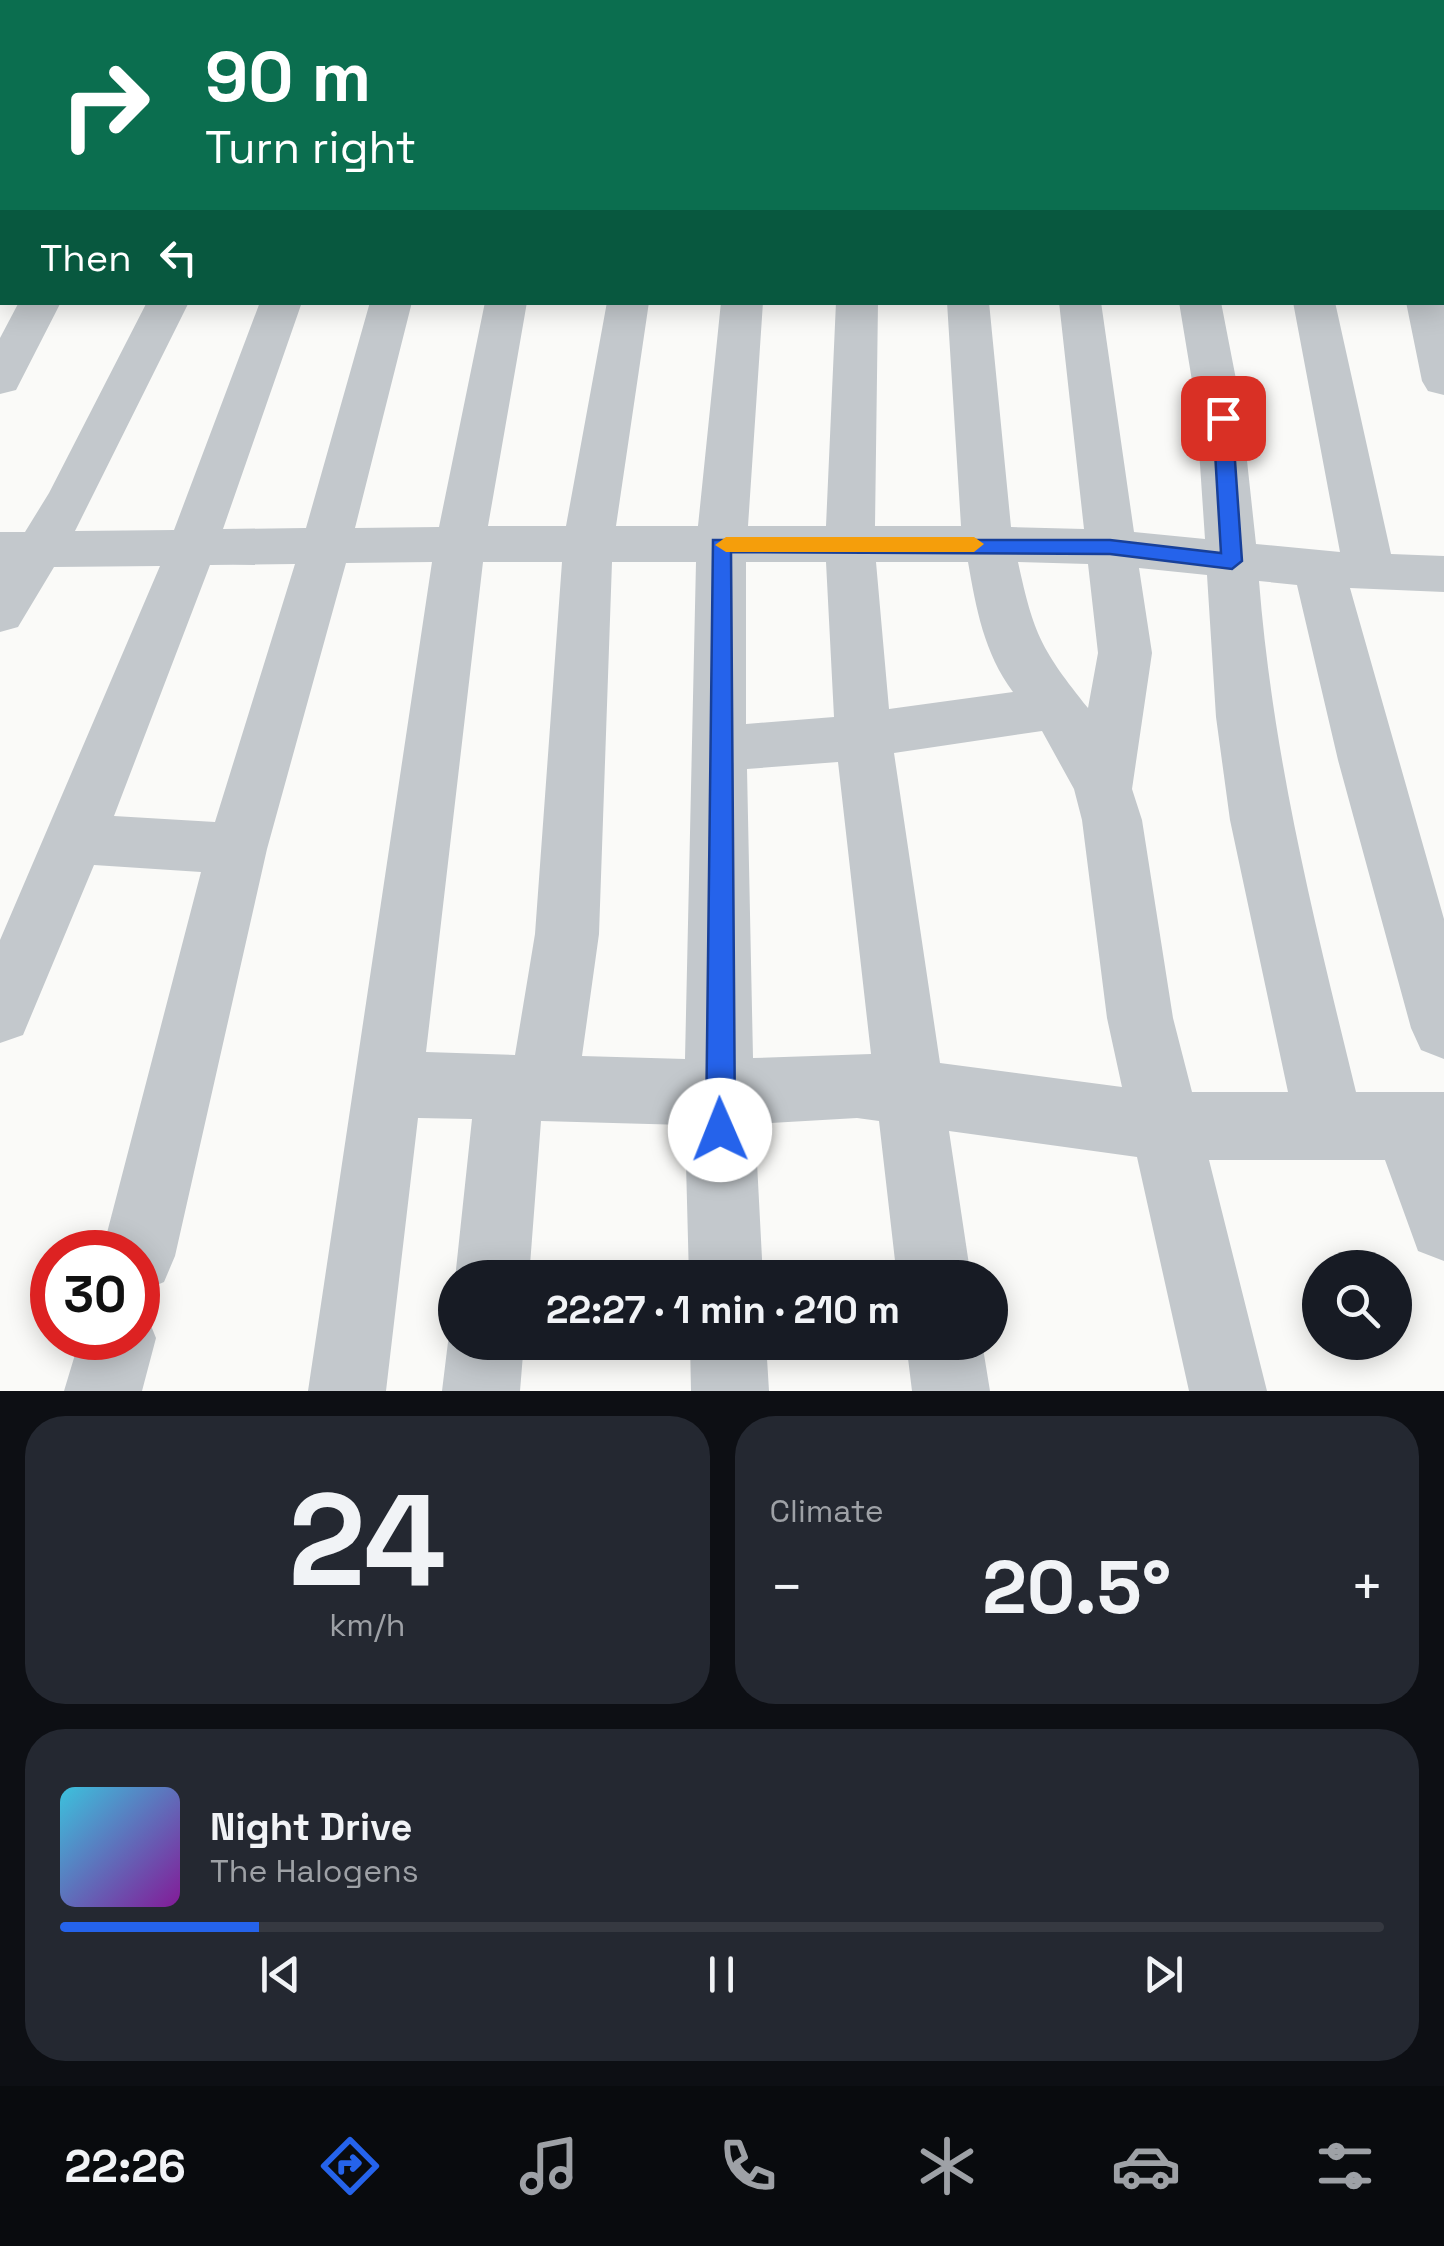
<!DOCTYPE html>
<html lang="en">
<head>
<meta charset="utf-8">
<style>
	body { margin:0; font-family:"Space Grotesk",sans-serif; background:#242831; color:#f1f3f6; height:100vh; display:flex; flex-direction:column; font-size:38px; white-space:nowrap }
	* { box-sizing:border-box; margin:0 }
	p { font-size:32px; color:#9ea1a6 }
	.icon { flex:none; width:55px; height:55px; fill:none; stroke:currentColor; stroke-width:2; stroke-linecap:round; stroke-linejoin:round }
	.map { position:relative; height:1391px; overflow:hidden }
	.details { display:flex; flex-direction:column; gap:25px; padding:25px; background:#0d0f14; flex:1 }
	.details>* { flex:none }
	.guide { position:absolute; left:0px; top:0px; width:1445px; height:305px; box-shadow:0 5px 25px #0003; background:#0b6e4f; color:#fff; overflow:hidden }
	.buttons { position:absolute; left:1302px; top:1250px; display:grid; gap:20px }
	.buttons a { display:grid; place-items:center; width:110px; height:110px; border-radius:50%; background:#171b24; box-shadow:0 5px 25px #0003; font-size:50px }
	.speed { position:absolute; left:30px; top:1230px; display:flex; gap:20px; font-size:50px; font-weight:700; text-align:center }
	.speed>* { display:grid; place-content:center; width:130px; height:130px; border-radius:50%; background:#171b24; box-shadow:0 5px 25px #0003; line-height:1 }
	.speed .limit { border:15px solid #d22; background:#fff; color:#111 }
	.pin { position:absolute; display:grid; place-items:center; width:85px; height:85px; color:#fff; margin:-42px; border-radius:20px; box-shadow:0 5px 15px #0006 }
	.me { position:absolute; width:110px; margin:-55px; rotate:359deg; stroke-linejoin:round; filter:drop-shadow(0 0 8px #0008) }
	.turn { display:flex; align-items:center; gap:35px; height:210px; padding:0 40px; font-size:45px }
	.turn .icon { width:130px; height:130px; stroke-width:2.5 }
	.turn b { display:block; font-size:70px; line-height:85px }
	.then { display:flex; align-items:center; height:95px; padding:0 40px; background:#0003; gap:20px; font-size:38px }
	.big { font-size:75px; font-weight:700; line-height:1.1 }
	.details .tile { flex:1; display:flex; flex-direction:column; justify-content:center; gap:15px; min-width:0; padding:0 35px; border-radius:40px; background:#242831 }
	.details .dial { align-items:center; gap:0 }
	.dial b { font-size:130px; line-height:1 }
	.song { display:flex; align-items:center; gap:30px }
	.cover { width:120px; height:120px; border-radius:15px; background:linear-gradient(135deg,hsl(190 70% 55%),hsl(290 70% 35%)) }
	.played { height:10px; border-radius:5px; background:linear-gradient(90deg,#2563eb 15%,#363941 15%) }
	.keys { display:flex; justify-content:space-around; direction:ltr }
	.heat { display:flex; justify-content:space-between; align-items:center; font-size:55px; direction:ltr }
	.details .tiles { flex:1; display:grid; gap:25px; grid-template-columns:1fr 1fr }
	.tile:last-child { grid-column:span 2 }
	.trip { position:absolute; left:438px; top:1260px; width:570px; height:100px; border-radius:50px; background:#171b24; box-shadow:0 5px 25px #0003; font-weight:700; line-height:100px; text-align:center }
	.tab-bar { display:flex; height:160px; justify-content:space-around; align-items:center; background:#090b0e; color:#9ea1a6 }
	.tab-bar .icon { width:70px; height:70px }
	.tab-bar .active { color:#2563eb }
	.tab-bar b { font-size:45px; color:#f1f3f6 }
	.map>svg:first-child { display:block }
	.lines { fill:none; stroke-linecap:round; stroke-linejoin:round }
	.minor { fill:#c3c8cc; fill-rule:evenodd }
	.route { fill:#2563eb; stroke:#184099; stroke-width:2.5 }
	.slow { fill:#f59e0b }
</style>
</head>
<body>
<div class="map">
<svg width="1444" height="1391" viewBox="0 0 1444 1391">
	<rect width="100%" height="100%" fill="#fafaf8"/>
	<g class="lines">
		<path class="minor" d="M 681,0 L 713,0 L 713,2 L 682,2 Z
			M 1147,0 L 1179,0 L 1179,2 L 1148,2 Z
			M 1444,8 L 1444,31 L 1442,32 L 1442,9 Z
			M 1442,78 L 1444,78 L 1444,103 L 1442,103 Z
			M 2,94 L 2,117 L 0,118 L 0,95 Z
			M 1442,131 L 1444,132 L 1444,154 L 1442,154 Z
			M 1442,294 L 1444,296 L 1444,395 L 1428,391 L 1422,381 L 1406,302 L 1442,302 Z
			M 19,302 L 61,302 L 16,390 L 0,394 L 0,338 Z
			M 147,302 L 189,302 L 75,531 L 174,530 L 260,302 L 302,302 L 223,529 L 306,528 L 370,302 L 412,302 L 355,528 L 439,527 L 485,302 L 527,302 L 488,526 L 566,526 L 607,302 L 649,302 L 616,526 L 698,526 L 721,302 L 763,302 L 748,526 L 826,526 L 836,302 L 878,302 L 875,526 L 961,526 L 947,302 L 989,302 L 1011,527 L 1084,529 L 1059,302 L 1101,302 L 1134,532 L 1205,539 L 1196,405 L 1179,302 L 1221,302 L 1241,405 L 1256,544 L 1340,552 L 1293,302 L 1335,302 L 1391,554 L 1444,556 L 1444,592 L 1350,588 L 1444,919 L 1444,1059 L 1421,1050 L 1411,1028 L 1338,760 L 1297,585 L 1259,581 C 1273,758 1314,920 1356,1092 L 1444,1092 L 1444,1261 L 1418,1251 L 1385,1160 L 1209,1160 L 1267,1391 L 1189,1391 L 1137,1157 L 949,1131 L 971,1278 L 897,1278 L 879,1121 L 857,1118 L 755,1124 L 763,1278 L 689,1278 L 685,1125 L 541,1121 L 529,1278 L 455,1279 L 472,1119 L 418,1118 L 386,1391 L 308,1391 L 432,562 L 346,563 L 267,849 L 175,1256 L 164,1282 L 138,1293 L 138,1252 L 102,1252 L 201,872 L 94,865 L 23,1035 L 0,1043 L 0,940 L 160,566 L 54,567 L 18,627 L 0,632 L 0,532 L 25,532 L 49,493 ZM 483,562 L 562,562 L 535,934 L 515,1055 L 426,1052 ZM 612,562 L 696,562 L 685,1059 L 582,1056 L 599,934 ZM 746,562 L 826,562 L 834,717 L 746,724 ZM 876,562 L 968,562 C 976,608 984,653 1013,692 L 889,709 ZM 1018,562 L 1088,564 L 1098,653 L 1088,708 C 1042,650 1034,636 1018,562 ZM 295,564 L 215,822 L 114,816 L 210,565 ZM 1139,568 L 1207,575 L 1216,717 L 1230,820 L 1288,1092 L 1192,1092 L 1173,1018 L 1142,820 L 1132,789 L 1152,653 ZM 1042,731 L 1074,789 L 1082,820 L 1107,1018 L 1122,1087 L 940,1063 L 894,753 ZM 838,762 L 871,1054 L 753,1058 L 747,769 Z
			M 138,1308 L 145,1311 L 156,1338 L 142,1391 L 64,1391 L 80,1338 L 138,1338 Z
			M 455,1324 L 455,1342 L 524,1342 L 520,1391 L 442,1391 L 448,1342 Z
			M 690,1342 L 766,1342 L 769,1391 L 691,1391 Z
			M 906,1342 L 982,1342 L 990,1391 L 912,1391 Z"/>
	</g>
	<path class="route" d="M 1223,411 L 1232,418 L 1242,561 L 1232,569 L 1110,554 L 731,552 L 735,1130 L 730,1140 L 720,1144 L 710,1140 L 706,1130 L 713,540 L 1110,540 L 1221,553 L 1213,418 Z"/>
	<path class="slow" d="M 726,537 L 974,537 L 984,544 L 974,552 L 726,552 L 715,545 Z"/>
</svg>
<div class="buttons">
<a><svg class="icon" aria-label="search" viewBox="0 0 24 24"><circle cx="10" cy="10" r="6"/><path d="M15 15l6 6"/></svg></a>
</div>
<div class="speed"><div class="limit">30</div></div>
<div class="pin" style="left:1223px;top:418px;background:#d93025"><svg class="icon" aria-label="arrive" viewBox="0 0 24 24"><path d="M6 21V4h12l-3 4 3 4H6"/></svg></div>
<svg class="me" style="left:720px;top:1130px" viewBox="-20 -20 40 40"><circle r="19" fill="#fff"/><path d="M0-13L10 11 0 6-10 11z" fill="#2563eb"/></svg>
<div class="trip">22:27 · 1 min · 210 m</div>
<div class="guide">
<div class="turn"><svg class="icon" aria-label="right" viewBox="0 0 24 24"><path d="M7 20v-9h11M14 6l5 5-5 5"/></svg><div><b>90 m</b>Turn right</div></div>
<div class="then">Then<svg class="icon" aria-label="left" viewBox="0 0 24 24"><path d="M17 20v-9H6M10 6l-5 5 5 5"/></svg></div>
</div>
</div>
<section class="details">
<div class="tiles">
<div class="tile dial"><b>24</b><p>km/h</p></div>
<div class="tile"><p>Climate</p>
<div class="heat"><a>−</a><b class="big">20.5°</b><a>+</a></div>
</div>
<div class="tile">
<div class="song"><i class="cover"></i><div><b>Night Drive</b><p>The Halogens</p></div></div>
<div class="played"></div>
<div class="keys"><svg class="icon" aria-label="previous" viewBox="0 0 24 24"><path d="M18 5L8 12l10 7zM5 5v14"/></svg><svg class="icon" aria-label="pause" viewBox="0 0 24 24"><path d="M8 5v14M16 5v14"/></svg><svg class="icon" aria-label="next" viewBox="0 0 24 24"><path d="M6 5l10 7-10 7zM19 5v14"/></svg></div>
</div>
</div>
</section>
<nav class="tab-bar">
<b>22:26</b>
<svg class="icon active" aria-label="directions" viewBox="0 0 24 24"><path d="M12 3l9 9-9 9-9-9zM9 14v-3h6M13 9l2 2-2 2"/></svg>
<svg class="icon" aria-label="music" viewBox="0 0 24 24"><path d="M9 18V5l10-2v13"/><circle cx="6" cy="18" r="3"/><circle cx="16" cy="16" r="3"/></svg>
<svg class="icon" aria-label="phone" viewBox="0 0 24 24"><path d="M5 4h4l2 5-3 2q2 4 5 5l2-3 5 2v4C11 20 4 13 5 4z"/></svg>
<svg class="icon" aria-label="climate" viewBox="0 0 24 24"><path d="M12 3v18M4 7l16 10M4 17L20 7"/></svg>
<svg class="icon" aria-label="car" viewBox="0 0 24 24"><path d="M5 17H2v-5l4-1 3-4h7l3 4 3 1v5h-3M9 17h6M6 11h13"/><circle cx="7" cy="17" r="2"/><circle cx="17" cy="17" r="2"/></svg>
<svg class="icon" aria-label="filters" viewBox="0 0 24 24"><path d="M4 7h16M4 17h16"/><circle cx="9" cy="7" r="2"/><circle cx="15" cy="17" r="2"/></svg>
</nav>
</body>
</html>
